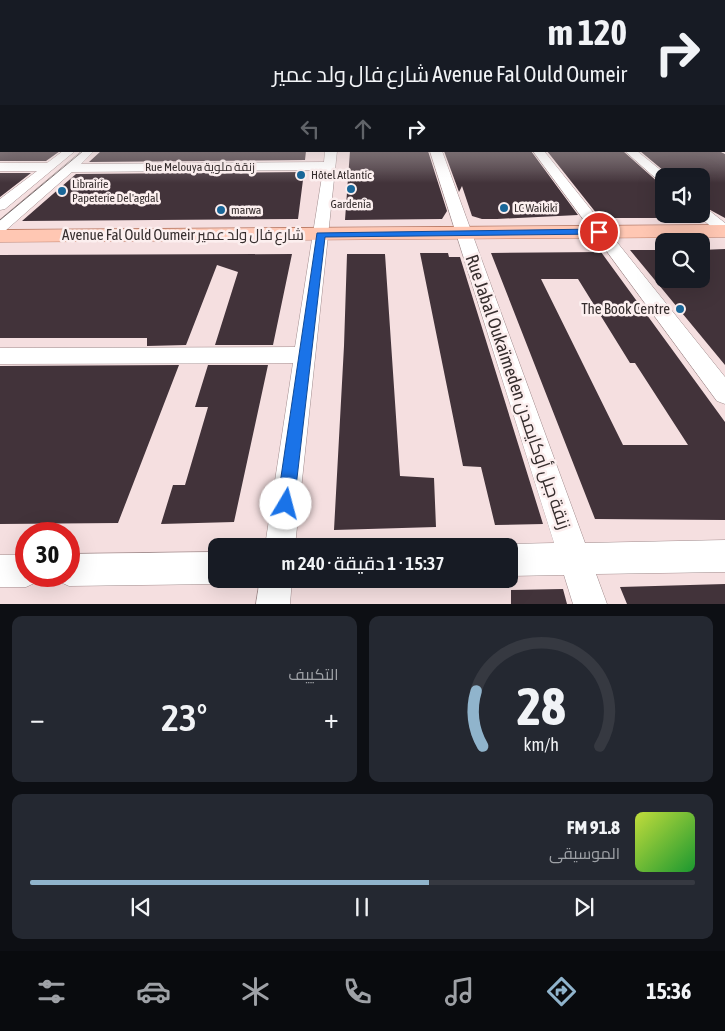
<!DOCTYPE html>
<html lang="ar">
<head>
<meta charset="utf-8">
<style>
	body { margin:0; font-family:"Asap Condensed",Cairo,sans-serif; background:#242831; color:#f1f3f6; direction:rtl; height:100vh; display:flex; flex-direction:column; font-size:19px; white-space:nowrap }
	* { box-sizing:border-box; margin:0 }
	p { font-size:16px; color:#9ea1a6 }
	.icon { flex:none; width:28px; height:28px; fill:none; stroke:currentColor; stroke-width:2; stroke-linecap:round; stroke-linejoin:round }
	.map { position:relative; height:604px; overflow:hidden; direction:ltr }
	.side { display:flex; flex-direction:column; gap:12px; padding:12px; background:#0d0f14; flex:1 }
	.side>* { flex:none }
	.guide { position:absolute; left:0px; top:0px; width:725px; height:152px; box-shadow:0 5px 20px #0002; direction:rtl; background:#171b24; color:#f1f3f6; overflow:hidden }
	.buttons { position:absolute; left:655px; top:168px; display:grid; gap:10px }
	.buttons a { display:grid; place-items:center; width:55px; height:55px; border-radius:10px; background:#171b24; box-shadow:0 5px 20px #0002; font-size:25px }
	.speed { position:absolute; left:15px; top:522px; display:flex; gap:10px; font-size:25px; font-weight:700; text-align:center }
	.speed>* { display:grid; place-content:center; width:65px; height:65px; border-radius:50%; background:#171b24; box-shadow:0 5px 20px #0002; line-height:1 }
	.speed .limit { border:8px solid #d22; background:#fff; color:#111 }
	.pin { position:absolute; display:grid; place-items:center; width:42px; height:42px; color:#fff; margin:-21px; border:2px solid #fff; border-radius:50%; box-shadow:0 1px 5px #0007 }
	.me { position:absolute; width:55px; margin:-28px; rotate:8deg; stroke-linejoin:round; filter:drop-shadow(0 0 4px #0008) }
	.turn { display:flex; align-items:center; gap:18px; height:105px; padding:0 15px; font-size:22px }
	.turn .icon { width:65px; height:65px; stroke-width:2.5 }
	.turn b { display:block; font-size:35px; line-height:42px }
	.lanes { display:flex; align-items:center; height:48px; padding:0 15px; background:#0003; justify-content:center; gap:25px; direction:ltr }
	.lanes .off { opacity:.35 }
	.big { font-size:38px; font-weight:600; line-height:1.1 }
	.side .tile { flex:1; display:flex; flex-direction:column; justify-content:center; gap:8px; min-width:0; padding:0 18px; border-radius:10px; background:#242831 }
	.side .dial { align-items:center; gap:0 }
	.dial svg { height:130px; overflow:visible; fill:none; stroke:#363941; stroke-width:7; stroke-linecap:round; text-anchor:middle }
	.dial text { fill:#f1f3f6; stroke:none }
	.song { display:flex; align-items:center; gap:15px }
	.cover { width:60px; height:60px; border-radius:8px; background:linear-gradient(135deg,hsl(70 70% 55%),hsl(130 70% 35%)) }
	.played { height:5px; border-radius:2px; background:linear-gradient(90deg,#90b4cc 60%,#363941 60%) }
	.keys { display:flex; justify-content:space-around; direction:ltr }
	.heat { display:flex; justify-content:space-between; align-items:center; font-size:28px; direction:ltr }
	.side .tiles { flex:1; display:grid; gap:12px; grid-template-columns:1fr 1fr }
	.tile:last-child { grid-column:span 2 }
	.trip { position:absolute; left:208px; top:538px; width:310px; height:50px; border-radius:10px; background:#171b24; box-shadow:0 5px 20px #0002; font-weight:600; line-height:50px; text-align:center; direction:rtl }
	.tab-bar { display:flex; height:80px; justify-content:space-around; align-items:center; background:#090b0e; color:#9ea1a6 }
	.tab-bar .icon { width:35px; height:35px }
	.tab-bar .on { color:#90b4cc }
	.tab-bar b { font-size:22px; color:#f1f3f6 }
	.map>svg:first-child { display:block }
	.building { fill:#42333a; fill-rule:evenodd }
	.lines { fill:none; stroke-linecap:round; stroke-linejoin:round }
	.minor-casing { stroke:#a18c8d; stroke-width:1 }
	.major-casing { stroke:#b97963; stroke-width:1 }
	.minor { fill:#fff; fill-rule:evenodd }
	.major { fill:#ffc7b3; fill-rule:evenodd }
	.tram { stroke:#7a6d6d; stroke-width:1 }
	.route { fill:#1a73e8; stroke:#114b97 }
	.poi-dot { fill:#1a6799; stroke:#fcefef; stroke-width:2 }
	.labels { text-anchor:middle; stroke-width:5; stroke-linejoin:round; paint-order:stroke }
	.far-street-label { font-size:12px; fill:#362e2e; stroke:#fcefef }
	.far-poi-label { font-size:12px; fill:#362e2e; stroke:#fcefef; text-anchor:start }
	.street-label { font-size:15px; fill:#362e2e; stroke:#fcefef }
	.poi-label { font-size:15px; fill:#362e2e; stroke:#fcefef; text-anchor:end }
	.near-street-label { font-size:18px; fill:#362e2e; stroke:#fcefef }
</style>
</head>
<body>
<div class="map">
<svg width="725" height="604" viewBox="0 0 725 604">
	<rect width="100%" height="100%" fill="#f5dfe0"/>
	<path class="building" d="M 0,151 L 60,151 L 46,161 L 0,161 Z
		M 101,151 L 306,151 L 305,160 L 89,162 Z
		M 350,151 L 428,151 L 447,211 L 442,219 L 345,220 Z
		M 444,151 L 531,151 L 578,215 L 497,219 L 482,219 L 472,216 L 462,186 L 459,192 Z
		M 547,151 L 623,151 L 659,183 L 664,185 L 664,218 L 608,218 L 604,214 L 597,214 Z
		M 640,151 L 719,151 L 725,154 L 725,218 L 701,205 L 701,176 L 670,176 Z
		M 304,172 L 298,219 L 22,221 L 76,174 Z
		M 0,173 L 31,173 L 0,197 Z
		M 725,249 L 725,365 L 630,250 L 664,250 L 664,279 L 701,279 L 701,250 Z
		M 601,252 L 725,422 L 725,520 L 595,519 L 491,253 ZM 541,279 L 578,279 L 630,363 L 635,363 L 688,445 L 623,445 Z
		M 420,253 L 448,253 L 449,257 L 460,257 L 543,524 L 495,525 L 481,467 L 463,466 Z
		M 292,254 L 273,345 L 215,345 L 238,272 L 217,265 L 186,345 L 147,346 L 147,338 L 0,338 L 0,255 Z
		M 347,254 L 385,254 L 400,476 L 434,478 L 436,527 L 334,530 L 344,346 Z
		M 179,365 L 118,523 L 0,524 L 0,366 Z
		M 208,365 L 268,365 L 234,522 L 161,524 L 173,485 L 185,485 L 208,407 L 195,407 Z
		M 725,584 L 725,604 L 627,604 L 620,587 Z
		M 563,589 L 567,604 L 511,604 L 511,590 Z"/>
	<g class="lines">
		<defs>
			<path id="minor" d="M 0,99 L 1,99 L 1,102 L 0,102 Z
				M 0,123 L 1,123 L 1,129 L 0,129 Z
				M 724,145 L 725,145 L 725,152 L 721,151 L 724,151 Z
				M 63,151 L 75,151 L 5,209 L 0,210 L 0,199 L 37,171 L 0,171 L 0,163 L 47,163 Z
				M 82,151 L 94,151 L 81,164 L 324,162 L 325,151 L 337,151 L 295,546 L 265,546 L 293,363 L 0,364 L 0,348 L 295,347 L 323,170 L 72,172 L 5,231 L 0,233 L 0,220 Z
				M 430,151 L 442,151 L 585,543 L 725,540 L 725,572 L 596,574 L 607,604 L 573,604 L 564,575 L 509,576 L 509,546 L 504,546 L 509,544 L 554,543 Z
				M 533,151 L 544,151 L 725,377 L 725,404 L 717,401 Z
				M 625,151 L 637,151 L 668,176 L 664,176 L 664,183 L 660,182 Z
				M 701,207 L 706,208 L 725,223 L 725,236 L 720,234 L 696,214 L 701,214 Z
				M 216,552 L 216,579 L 228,579 L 216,584 L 69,586 L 58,581 L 56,576 L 69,576 L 69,554 Z
				M 0,555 L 26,555 L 26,576 L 40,576 L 37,582 L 26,587 L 0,587 Z
				M 260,579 L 292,579 L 290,604 L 256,604 Z"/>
			<path id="major" d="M 724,115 L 725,115 L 725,123 L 724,123 Z
				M 725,225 L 725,237 L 0,242 L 0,230 Z"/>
		</defs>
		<use href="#minor" class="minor-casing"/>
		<use href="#major" class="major-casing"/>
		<use href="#minor" class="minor"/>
		<use href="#major" class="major"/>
		<path class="tram" d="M 0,220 L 83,151"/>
	</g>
	<linearGradient id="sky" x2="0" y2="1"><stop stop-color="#98afda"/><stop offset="0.54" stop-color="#faf1f1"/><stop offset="1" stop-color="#faf1f1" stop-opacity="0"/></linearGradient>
	<rect width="725" height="183" fill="url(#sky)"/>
	<path class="route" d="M 599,229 L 604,232 L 602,234 L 325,237 L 294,504 L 292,510 L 286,513 L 279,510 L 277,504 L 317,233 Z"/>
	<g class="poi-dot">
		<circle cx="301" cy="175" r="5"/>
		<circle cx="351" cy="189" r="5"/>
		<circle cx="62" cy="191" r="5"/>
		<circle cx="504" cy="208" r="5"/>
		<circle cx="221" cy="210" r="5"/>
		<circle cx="680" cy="309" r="5"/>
	</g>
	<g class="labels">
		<g class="far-street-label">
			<text x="200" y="171">Rue Melouya زنقة ملوية</text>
		</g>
		<g class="far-poi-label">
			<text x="311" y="179">Hôtel Atlantic</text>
			<text x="72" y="188">Librairie<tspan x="72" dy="14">Papeterie Del'agdal</tspan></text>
			<text x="351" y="208" text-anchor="middle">Gardenia</text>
			<text x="514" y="212">LC Waikiki</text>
			<text x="231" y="214">marwa</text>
		</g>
		<g class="street-label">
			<text x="183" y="240">Avenue Fal Ould Oumeir شارع فال ولد عمير</text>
		</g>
		<g class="poi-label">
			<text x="670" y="314">The Book Centre</text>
		</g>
		<g class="near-street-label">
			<text transform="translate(518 392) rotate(71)" y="6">Rue Jabal Oukaïmeden زنقة جبل أوكايمدن</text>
		</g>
	</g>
</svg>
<div class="buttons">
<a><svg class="icon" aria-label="sound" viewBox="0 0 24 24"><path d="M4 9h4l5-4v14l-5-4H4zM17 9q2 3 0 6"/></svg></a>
<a><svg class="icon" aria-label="search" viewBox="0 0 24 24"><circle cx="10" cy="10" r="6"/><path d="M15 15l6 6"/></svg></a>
</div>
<div class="speed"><div class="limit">30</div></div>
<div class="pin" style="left:599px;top:232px;background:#d93025"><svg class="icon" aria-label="arrive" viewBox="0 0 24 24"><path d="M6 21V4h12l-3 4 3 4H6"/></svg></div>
<svg class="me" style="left:286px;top:504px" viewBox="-20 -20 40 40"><circle r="19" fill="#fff"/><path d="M0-13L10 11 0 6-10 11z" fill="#1a73e8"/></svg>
<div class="trip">15:37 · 1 دقيقة · 240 m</div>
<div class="guide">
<div class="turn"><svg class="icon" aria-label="right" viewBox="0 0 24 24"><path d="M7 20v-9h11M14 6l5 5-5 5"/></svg><div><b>120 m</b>Avenue Fal Ould Oumeir شارع فال ولد عمير</div></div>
<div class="lanes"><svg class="icon off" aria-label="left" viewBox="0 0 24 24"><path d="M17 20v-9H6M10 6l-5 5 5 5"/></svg><svg class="icon off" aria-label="ahead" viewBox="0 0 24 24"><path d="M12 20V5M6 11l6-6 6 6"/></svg><svg class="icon" aria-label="right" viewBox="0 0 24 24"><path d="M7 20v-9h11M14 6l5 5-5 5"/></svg></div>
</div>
</div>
<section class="side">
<div class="tiles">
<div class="tile dial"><svg viewBox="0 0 100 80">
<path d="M14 69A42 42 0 1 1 86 69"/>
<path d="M14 69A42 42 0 0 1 10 35" stroke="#90b4cc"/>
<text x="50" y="56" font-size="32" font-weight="700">28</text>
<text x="50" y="72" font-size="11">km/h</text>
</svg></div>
<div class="tile"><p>التكييف</p>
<div class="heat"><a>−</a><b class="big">23°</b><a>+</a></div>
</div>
<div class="tile">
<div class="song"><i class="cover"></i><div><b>91.8 FM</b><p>الموسيقى</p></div></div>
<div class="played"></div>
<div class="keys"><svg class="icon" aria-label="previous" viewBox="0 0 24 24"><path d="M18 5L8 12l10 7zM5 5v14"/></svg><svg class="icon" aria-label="pause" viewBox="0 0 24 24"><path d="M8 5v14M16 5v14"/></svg><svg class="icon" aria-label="next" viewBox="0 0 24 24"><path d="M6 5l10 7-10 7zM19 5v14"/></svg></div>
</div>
</div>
</section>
<nav class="tab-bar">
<b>15:36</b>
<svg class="icon on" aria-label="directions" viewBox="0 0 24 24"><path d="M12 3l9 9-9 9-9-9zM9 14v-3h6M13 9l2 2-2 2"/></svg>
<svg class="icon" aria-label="music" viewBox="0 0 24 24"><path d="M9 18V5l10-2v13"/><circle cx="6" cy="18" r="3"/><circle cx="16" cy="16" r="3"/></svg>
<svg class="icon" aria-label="phone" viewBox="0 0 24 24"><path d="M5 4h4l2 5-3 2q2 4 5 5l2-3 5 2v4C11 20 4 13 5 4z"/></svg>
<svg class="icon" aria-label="climate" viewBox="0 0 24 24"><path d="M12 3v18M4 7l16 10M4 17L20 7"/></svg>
<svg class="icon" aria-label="car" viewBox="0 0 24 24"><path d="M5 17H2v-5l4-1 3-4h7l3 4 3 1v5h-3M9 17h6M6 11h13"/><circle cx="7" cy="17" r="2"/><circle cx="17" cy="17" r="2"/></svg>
<svg class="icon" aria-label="filters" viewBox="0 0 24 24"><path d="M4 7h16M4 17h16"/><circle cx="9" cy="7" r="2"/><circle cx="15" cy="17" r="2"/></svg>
</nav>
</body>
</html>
